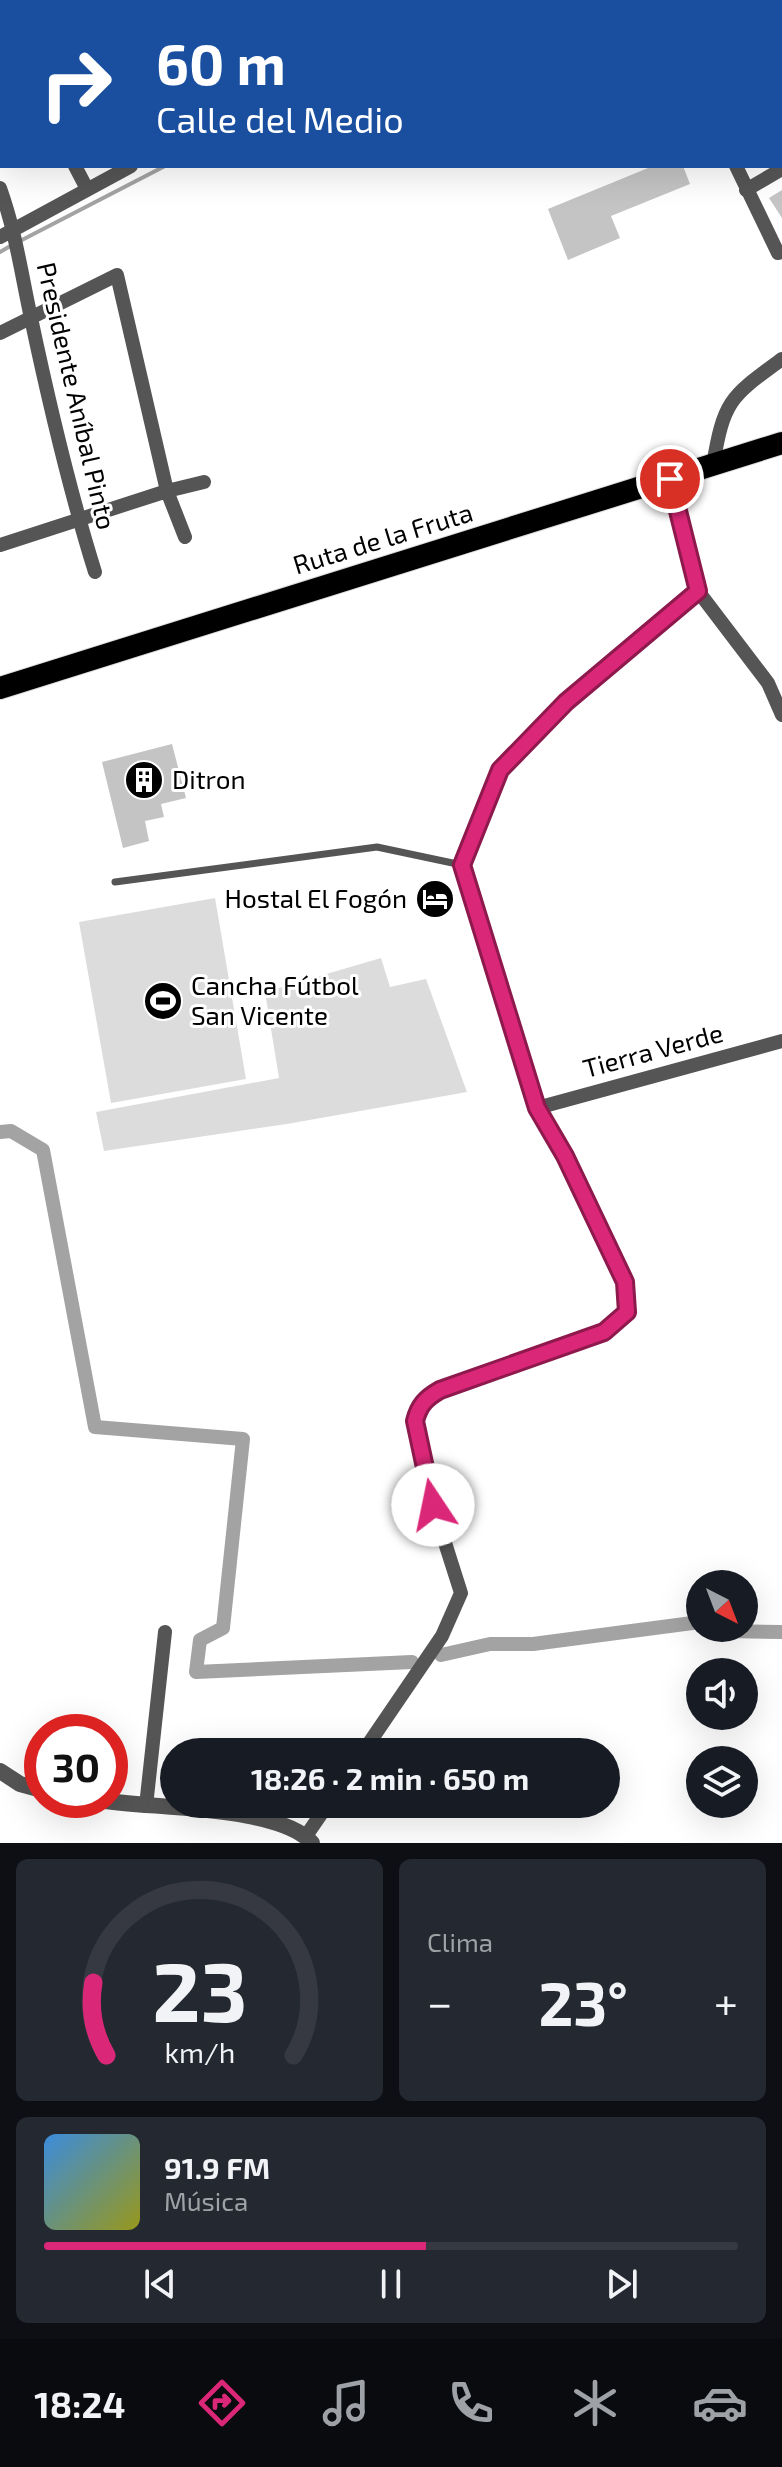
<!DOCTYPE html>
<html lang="es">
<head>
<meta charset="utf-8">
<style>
	body { margin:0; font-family:"Exo 2",sans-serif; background:#242831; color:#f1f3f6; height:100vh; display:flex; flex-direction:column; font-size:30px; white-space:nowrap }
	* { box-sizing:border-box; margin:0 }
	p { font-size:26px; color:#9ea1a6 }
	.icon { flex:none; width:44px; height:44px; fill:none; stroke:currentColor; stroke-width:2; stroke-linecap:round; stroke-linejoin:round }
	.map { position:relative; height:1843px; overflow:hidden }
	.details { display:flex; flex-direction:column; gap:16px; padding:16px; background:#0d0f14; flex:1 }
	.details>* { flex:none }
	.guide { position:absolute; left:0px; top:0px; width:782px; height:168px; box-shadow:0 8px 32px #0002; background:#1a4fa0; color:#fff; overflow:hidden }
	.needle { width:52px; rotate:138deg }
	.tools { position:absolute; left:686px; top:1570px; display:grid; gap:16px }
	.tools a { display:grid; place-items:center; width:72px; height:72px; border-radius:50%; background:#171b24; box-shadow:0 8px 32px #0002; font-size:40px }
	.speed { position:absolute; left:24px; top:1714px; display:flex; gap:16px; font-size:40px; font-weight:700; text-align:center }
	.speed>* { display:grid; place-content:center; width:104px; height:104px; border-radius:50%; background:#171b24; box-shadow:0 8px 32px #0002; line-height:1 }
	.speed .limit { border:12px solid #d22; background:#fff; color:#111 }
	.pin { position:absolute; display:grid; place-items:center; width:68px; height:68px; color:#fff; margin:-34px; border:4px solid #fff; border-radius:50%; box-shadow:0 2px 8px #0007 }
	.me { position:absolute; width:88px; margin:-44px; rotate:349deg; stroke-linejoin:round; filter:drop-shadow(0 0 6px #0008) }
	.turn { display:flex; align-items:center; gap:28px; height:168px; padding:0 24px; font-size:36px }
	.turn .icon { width:104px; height:104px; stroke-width:2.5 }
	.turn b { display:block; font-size:56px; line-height:68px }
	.big { font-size:60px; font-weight:700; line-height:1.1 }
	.details .tile { flex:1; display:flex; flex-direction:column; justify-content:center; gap:12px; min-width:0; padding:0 28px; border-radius:12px; background:#242831 }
	.details .dial { align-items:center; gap:0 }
	.dial svg { height:208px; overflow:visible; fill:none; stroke:#363941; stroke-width:7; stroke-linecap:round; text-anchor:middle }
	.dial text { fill:#f1f3f6; stroke:none }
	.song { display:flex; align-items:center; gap:24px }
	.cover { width:96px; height:96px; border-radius:12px; background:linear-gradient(135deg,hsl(210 70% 55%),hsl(60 70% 35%)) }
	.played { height:8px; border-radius:4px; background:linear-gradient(90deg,#db2777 55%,#363941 55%) }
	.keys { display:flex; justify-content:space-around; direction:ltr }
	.heat { display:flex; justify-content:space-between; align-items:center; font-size:44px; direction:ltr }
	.details .tiles { flex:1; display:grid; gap:16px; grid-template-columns:1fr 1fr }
	.tile:last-child { grid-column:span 2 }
	.trip { position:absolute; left:160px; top:1738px; width:460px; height:80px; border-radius:40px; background:#171b24; box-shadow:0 8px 32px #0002; font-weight:700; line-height:80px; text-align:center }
	.menu { display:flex; height:128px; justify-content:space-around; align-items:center; background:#090b0e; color:#9ea1a6 }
	.menu .icon { width:56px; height:56px }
	.menu .current { color:#db2777 }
	.menu b { font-size:36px; color:#f1f3f6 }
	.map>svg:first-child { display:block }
	.green { fill:#dcdcdc }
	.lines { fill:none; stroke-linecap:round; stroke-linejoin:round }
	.stream { stroke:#a3a3a3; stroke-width:4 }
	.canal { stroke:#a3a3a3; stroke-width:14 }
	.building { fill:#c4c4c4 }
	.trunk-casing { stroke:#dbdbdb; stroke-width:24 }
	.service { stroke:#555; stroke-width:7 }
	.minor { stroke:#555; stroke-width:14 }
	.tertiary { stroke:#555; stroke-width:16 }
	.trunk { stroke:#000; stroke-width:22 }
	.route-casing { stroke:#8e194d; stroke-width:20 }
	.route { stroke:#db2777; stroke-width:14 }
	.labels { text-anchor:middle; stroke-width:6; stroke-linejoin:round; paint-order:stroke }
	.street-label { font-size:26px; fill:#000; stroke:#fff }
	.poi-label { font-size:26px; fill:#000; stroke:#fff; text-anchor:start }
</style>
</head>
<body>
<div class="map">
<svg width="782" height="1843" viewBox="0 0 782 1843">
	<rect width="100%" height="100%" fill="#fff"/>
	<path class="green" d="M 215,898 L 246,1079 L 111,1103 L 79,922 Z
		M 381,958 L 390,987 L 426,979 L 467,1092 L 287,1124 L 104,1151 L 96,1112 L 279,1078 L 265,992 Z"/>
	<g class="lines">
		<path class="stream" d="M 469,2 L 473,0
			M 20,241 L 165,166
			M 0,252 L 12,245"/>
		<path class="canal" d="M 0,1132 L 11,1131 L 43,1150 L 95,1427 L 243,1439 L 223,1628 L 200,1640 L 196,1672 L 412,1662
			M 724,1628 L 727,1631 L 782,1632
			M 441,1655 L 490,1644 L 533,1644 L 700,1622"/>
	</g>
	<path class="building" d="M 653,166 L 683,166 L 690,184 L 611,216 L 620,238 L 568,260 L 548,209 Z
		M 782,190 L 782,218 L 769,198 Z
		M 172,744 L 186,798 L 161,804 L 164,817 L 145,821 L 149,841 L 123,848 L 102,762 Z"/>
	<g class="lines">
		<defs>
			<path id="trunk" d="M 0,688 L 782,443"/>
		</defs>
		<use href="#trunk" class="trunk-casing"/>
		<path class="service" d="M 115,882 L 377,847 L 462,865"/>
		<path class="minor" d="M 77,0 L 78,2
			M 174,0 L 175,2
			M 283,0 L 284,2
			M 361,0 L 362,2
			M 627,0 L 628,2
			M 706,0 L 707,2
			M 218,2 L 222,0
			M 439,2 L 443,0
			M 0,28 L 2,31
			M 780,55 L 782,54
			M 780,86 L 782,90
			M 0,120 L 2,119
			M 75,166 L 87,189
			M 736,166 L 778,253 L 782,252
			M 0,188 C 16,233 21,272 31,318 C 49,403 69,489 95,572
			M 746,190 L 782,169
			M 0,237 L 131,166
			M 0,333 L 117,275 L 167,491 L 185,537
			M 713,465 C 724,400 730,397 782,359
			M 0,545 L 167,491 L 204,482
			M 698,591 L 768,683 L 782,715
			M 537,1108 L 782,1041
			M 363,1752 L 442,1636 L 461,1593 L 433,1505 L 415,1421 L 418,1408 L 440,1390 L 604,1332 L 627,1312 L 625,1282 L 565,1156 L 537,1108 L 462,865 L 500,770 L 566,702 L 698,591 L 670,479
			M 146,1806 L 165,1632
			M 306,1836 L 328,1804"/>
		<path class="tertiary" d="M 0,1771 L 20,1784 L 42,1790
			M 99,1800 C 151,1809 279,1805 312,1843"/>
		<use href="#trunk" class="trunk"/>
	</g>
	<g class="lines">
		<defs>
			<path id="route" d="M 433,1505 L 415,1421 C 419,1405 426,1398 440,1390 L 604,1332 L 627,1312 L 625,1282 L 565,1156 L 537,1108 L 462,865 L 500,770 L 566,702 L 698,591 L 670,479"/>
		</defs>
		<use href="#route" class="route-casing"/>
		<use href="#route" class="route"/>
	</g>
	<defs>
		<symbol id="building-disc" viewBox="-11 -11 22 22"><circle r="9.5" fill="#000" stroke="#fff"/><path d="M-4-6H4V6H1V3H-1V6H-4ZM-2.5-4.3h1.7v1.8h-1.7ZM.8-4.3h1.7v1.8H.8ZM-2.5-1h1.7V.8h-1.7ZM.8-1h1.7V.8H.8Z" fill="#fff"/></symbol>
		<symbol id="hotel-disc" viewBox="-11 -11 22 22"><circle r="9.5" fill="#000" stroke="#fff"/><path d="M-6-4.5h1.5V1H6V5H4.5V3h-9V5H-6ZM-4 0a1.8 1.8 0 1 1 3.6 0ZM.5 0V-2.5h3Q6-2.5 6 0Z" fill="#fff"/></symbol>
		<symbol id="stadium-disc" viewBox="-11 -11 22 22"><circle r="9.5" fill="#000" stroke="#fff"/><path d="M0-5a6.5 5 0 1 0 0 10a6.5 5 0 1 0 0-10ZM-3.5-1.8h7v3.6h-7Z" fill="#fff"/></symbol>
	</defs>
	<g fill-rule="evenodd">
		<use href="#building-disc" x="122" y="758" width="44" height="44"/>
		<use href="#hotel-disc" x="413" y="877" width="44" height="44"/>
		<use href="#stadium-disc" x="141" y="979" width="44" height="44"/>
	</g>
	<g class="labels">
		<g class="street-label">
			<text transform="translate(76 396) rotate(77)" y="9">Presidente Aníbal Pinto</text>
			<text transform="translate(383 539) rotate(-17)" y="9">Ruta de la Fruta</text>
			<text transform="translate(653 1051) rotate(-15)" y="9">Tierra Verde</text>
		</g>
		<g class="poi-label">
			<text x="172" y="789">Ditron</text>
			<text x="407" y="908" text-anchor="end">Hostal El Fogón</text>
			<text x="191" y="995">Cancha Fútbol<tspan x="191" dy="30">San Vicente</tspan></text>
		</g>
	</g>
</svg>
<div class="tools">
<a><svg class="needle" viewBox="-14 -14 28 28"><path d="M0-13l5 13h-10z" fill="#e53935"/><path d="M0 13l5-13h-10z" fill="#9ea1a6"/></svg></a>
<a><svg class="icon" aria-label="sound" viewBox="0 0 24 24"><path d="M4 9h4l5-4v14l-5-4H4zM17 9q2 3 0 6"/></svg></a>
<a><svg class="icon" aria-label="layers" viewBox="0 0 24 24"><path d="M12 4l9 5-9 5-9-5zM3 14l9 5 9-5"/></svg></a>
</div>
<div class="speed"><div class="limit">30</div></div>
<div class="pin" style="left:670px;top:479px;background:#d93025"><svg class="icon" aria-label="arrive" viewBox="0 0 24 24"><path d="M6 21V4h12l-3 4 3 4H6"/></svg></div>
<svg class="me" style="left:433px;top:1505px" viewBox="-20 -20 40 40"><circle r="19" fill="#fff"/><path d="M0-13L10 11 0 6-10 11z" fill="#db2777"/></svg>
<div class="trip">18:26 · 2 min · 650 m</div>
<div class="guide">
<div class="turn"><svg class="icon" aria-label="right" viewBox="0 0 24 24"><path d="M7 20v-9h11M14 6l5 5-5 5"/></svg><div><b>60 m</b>Calle del Medio</div></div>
</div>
</div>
<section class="details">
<div class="tiles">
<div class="tile dial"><svg viewBox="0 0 100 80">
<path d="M14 69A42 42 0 1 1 86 69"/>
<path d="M14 69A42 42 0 0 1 9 41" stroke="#db2777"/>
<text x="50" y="56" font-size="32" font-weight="700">23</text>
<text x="50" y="72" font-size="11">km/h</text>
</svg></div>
<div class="tile"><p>Clima</p>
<div class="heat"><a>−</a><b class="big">23°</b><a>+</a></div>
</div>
<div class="tile">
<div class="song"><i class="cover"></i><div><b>91.9 FM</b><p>Música</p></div></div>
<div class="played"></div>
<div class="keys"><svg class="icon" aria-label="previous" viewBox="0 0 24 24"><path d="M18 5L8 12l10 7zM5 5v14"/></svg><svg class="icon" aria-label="pause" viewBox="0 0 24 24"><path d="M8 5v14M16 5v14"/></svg><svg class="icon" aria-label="next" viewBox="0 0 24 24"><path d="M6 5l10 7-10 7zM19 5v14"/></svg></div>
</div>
</div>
</section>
<nav class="menu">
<b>18:24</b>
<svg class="icon current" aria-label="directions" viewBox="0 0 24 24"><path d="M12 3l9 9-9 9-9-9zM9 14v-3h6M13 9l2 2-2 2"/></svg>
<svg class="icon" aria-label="music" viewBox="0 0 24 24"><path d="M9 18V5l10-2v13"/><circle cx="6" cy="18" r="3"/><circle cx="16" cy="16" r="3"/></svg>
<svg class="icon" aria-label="phone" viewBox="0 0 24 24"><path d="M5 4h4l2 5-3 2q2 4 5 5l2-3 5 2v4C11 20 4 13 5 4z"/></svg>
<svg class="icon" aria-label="climate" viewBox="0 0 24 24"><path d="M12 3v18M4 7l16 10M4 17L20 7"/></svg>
<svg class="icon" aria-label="car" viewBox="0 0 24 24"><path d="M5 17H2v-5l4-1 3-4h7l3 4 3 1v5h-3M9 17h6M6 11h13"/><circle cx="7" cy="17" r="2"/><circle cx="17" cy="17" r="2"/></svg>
</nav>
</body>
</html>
